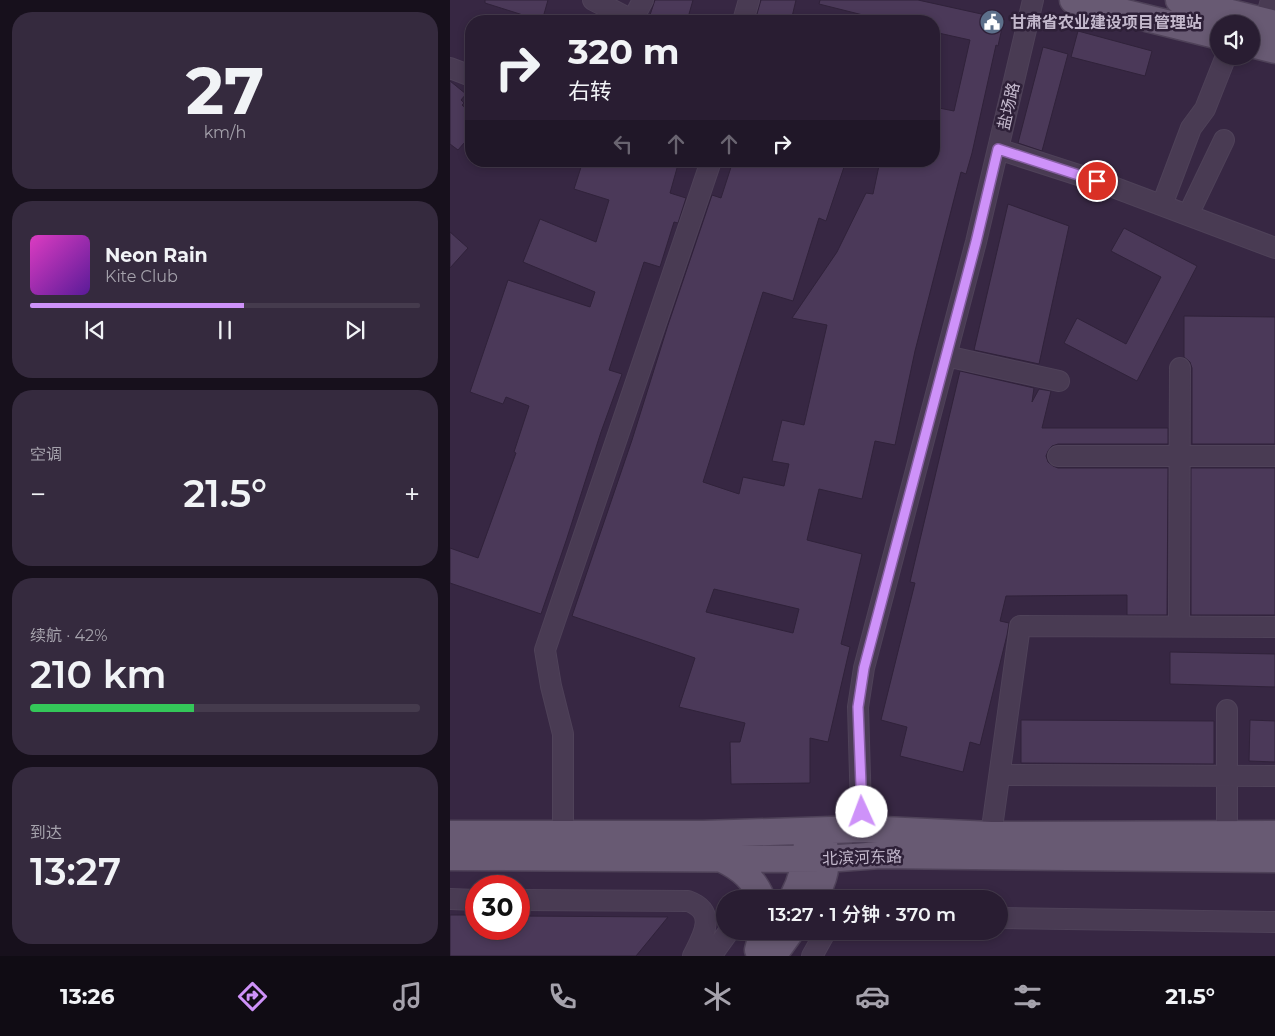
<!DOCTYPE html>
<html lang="zh">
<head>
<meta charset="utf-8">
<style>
	body { margin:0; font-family:Montserrat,"Noto Sans SC",sans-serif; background:#352a3e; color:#f1f3f6; height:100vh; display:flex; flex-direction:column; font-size:19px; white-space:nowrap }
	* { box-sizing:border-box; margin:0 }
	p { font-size:16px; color:#a5a2ac }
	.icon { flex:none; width:28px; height:28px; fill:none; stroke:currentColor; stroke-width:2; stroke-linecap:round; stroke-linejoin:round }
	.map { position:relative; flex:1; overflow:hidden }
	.sheet { display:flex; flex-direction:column; gap:12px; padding:12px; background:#17101c; width:450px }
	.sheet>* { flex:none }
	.top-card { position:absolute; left:15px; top:15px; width:475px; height:152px; border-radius:20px; box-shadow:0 2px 8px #0003,0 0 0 1px #453b4d; background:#291d32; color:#f1f3f6; overflow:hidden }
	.tools { position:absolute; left:760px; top:15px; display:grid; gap:10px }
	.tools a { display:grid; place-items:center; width:50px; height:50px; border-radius:50%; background:#291d32; box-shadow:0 2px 8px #0003,0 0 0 1px #453b4d; font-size:25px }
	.speed { position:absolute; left:15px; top:875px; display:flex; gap:10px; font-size:25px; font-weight:700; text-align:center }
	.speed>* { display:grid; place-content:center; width:65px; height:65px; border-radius:50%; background:#291d32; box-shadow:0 2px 8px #0003,0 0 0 1px #453b4d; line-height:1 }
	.speed .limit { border:8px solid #d22; background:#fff; color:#111 }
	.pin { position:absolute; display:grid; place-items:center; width:42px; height:42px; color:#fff; margin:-21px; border:2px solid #fff; border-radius:50%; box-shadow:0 1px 5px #0007 }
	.me { position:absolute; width:55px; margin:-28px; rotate:358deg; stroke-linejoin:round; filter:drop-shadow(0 0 4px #0008) }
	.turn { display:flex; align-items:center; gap:18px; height:105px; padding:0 20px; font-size:22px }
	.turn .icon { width:65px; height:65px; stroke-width:2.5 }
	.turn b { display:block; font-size:35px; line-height:42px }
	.lanes { display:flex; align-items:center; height:48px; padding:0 20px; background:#0003; justify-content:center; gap:25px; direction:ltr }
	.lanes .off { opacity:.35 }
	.big { font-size:38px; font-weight:600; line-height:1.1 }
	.sheet .tile { flex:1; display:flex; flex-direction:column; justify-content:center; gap:8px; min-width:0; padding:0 18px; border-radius:20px; background:#352a3e }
	.sheet .dial { align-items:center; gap:0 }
	.dial b { font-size:65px; line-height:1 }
	.song { display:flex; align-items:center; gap:15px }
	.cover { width:60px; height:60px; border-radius:8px; background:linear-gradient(135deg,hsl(310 70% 55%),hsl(270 70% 35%)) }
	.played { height:5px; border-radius:2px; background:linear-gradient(90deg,#ce92f9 55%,#453b4d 55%) }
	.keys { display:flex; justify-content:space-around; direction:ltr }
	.heat { display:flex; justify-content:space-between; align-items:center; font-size:28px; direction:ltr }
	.charge { height:8px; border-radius:4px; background:linear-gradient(90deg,#34c759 42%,#453b4d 0) }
	.trip { position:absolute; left:266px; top:890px; width:292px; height:50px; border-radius:25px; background:#291d32; box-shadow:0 2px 8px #0003,0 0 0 1px #453b4d; font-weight:600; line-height:50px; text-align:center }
	.tab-bar { display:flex; height:80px; justify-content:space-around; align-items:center; background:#100c14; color:#a5a2ac }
	.tab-bar .icon { width:35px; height:35px }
	.tab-bar .on { color:#ce92f9 }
	.tab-bar b { font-size:22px; color:#f1f3f6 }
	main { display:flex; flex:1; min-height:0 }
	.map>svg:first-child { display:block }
	.building { fill:#4b3959; stroke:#30223a; fill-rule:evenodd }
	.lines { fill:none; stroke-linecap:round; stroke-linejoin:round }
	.minor-casing { stroke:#4f4259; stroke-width:22 }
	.major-casing { stroke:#4f4259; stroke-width:29 }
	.minor { stroke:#493b53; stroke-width:20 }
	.major { stroke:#685a73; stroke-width:26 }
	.route-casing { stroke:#865fa2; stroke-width:12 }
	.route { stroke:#ce92f9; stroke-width:9 }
	.labels { text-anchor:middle; stroke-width:5; stroke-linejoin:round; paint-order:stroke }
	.poi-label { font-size:16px; font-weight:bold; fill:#c4b9cd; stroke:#2e2038; text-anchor:start }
	.street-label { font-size:16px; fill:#c4b9cd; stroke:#2e2038 }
</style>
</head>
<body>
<main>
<section class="sheet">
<div class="tile dial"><b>27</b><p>km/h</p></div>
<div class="tile">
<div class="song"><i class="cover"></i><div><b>Neon Rain</b><p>Kite Club</p></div></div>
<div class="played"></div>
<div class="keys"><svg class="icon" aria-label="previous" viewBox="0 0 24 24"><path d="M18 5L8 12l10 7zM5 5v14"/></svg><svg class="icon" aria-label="pause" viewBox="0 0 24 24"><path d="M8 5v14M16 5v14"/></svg><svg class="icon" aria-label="next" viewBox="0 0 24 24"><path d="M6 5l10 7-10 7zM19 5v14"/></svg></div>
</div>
<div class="tile"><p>空调</p>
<div class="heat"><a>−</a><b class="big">21.5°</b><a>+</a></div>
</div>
<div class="tile"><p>续航 · 42%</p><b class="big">210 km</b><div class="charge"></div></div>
<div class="tile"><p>到达</p><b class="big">13:27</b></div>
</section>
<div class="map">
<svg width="825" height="956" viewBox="0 0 825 956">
	<rect width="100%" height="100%" fill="#372743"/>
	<path class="building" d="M 35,0 L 98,0 L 92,21 L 35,3 Z
		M 205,0 L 243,0 L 237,21 L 198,21 Z
		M 311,0 L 346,0 L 341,21 L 305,21 Z
		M 370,0 L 468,0 L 554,19 L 548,46 L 546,45 L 522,153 L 516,174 L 511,172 L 465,351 L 445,445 L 425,441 L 412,499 L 369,489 L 357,540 L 412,554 L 391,644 L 400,647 L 378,742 L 360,738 L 360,783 L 281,784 L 280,742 L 290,742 L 295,723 L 229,707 L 245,658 L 122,616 L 182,440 L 218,325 L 262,195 L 271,198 L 283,161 L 396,161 L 376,221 L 369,218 L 343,301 L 313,292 L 253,482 L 289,494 L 293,477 L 334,486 L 339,464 L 322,461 L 332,420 L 354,425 L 377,325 L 342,318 L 387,252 L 416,193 L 423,194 L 430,161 L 484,161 L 484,107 L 504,111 L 520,40 L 484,32 L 484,21 L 437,21 L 369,4 ZM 264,589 L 349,609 L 343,633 L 256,612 Z
		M 628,31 L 702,51 L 695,76 L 621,57 Z
		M 593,47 L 618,54 L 592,151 L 568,143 Z
		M 0,81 L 16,94 L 11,100 L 14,103 L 12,105 L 21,113 L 21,135 L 8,150 L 0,144 Z
		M 133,161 L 229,161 L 220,193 L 236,198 L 228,223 L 224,222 L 210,267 L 194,262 L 159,370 L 172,374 L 151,432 L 117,538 L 91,614 L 0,583 L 0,548 L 28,558 L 66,453 L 64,452 L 79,406 L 56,397 L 53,404 L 20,392 L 58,280 L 140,307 L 145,292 L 73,262 L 90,219 L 146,242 L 159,200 L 124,189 Z
		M 558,204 L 619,226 L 589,364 L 524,350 Z
		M 674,228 L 747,266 L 687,381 L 614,343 L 627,318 L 676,344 L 711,277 L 661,251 Z
		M 0,232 L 18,248 L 0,268 Z
		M 734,316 L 825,317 L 825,444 L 742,444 L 742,368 L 740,362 L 734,357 Z
		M 510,371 L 584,388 L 582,402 L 589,389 L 601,391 L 592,428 L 718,428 L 718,444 L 608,444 L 602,446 L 598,451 L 596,456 L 598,462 L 603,466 L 608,468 L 718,468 L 717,615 L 677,615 L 677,595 L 556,596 L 550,621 L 559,623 L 557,635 L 530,745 L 520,742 L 513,772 L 450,756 L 457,727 L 431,720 L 465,583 L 460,582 Z
		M 741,468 L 825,468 L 825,615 L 741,615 Z
		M 720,652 L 825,654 L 825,687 L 720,684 Z
		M 571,720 L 764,721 L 764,764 L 571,763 Z
		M 800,720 L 825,721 L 825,762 L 799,761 Z
		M 0,915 L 26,915 L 26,929 L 69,929 L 69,916 L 218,917 L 186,956 L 0,956 Z"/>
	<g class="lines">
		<defs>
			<path id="minor" d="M 143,0 L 182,20
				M 182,21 L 193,0
				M 293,21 L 299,0
				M 815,22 L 821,0
				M 0,68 L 21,76
				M 548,149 L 647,181 L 825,248
				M 712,205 L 741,128 L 755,109 L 776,56
				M 738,215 L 774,140
				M 496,356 L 609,381
				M 608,456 L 825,456
				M 729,626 L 730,368
				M 777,710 L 777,834
				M 550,775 L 825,776
				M 113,835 L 113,734 L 101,686 L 95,650 L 261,161
				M 541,835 L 570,626 L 825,627
				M 412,844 L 408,707 L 414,668 L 526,242 L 583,0
				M 0,899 L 26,900
				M 69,900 L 238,901 C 268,912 253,936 243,956
				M 550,918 L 825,922
				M 261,956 L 279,931
				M 362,956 L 376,931"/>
			<path id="major" d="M 623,0 L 769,36
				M 729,0 L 825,24
				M 801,44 L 825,50
				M 0,834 L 253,834 L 412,829 L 541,835 L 825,834
				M 0,857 L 376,859 L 430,855 L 825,859
				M 272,859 C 291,868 304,879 312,899
				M 342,899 C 352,880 357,863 357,841
				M 363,899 C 375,879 378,866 374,843
				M 308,950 L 313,931
				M 323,956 L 341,931"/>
		</defs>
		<use href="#minor" class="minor-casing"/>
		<use href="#major" class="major-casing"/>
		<use href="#minor" class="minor"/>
		<use href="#major" class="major"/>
	</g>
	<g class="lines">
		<defs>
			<path id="route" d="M 412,812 L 408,707 L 414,668 L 526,242 L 548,149 L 647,181"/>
		</defs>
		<use href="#route" class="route-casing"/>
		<use href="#route" class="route"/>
	</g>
	<defs>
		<symbol id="civic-disc" viewBox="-11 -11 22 22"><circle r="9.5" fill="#5c6f8a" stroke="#2e2038"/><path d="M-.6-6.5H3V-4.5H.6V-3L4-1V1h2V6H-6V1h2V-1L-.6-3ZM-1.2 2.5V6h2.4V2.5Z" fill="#fff"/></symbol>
	</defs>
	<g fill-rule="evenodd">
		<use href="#civic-disc" x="528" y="8" width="28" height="28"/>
	</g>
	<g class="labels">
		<g class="poi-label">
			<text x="560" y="28">甘肃省农业建设项目管理站</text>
		</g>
		<g class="street-label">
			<text transform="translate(558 106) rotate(-77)" y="6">盐场路</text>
			<text transform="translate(412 857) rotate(-2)" y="6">北滨河东路</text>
		</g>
	</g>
</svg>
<div class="tools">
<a><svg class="icon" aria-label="sound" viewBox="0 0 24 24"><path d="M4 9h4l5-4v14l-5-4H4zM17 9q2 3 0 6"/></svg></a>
</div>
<div class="speed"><div class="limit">30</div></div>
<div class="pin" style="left:647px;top:181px;background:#d93025"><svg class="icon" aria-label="arrive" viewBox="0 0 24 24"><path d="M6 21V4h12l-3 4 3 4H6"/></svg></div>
<svg class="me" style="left:412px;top:812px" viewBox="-20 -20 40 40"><circle r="19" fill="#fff"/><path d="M0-13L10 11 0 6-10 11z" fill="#ce92f9"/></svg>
<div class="trip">13:27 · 1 分钟 · 370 m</div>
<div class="top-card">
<div class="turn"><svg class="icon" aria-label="right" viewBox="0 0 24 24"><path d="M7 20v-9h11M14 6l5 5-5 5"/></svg><div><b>320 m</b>右转</div></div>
<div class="lanes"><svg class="icon off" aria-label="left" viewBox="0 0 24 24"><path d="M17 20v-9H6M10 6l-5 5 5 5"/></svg><svg class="icon off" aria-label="ahead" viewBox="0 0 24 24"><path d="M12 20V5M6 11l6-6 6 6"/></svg><svg class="icon off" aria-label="ahead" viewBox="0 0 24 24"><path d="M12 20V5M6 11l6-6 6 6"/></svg><svg class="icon" aria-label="right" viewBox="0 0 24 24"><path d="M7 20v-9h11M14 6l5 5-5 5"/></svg></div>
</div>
</div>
</main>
<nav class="tab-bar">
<b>13:26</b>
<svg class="icon on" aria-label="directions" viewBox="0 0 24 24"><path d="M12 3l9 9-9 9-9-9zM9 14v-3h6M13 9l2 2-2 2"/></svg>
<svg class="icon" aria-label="music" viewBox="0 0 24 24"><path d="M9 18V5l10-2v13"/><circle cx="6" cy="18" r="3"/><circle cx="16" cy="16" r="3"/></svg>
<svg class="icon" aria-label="phone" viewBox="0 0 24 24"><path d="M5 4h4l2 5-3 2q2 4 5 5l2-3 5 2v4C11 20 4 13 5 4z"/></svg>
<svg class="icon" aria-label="climate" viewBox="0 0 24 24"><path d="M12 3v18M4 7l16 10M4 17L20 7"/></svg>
<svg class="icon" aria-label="car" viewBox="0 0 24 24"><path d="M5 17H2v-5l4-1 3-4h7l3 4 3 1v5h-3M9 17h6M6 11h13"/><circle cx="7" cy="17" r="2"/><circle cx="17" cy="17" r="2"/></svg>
<svg class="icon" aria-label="filters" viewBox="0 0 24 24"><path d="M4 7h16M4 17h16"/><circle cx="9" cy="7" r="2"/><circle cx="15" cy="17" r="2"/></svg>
<b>21.5°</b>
</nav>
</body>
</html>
